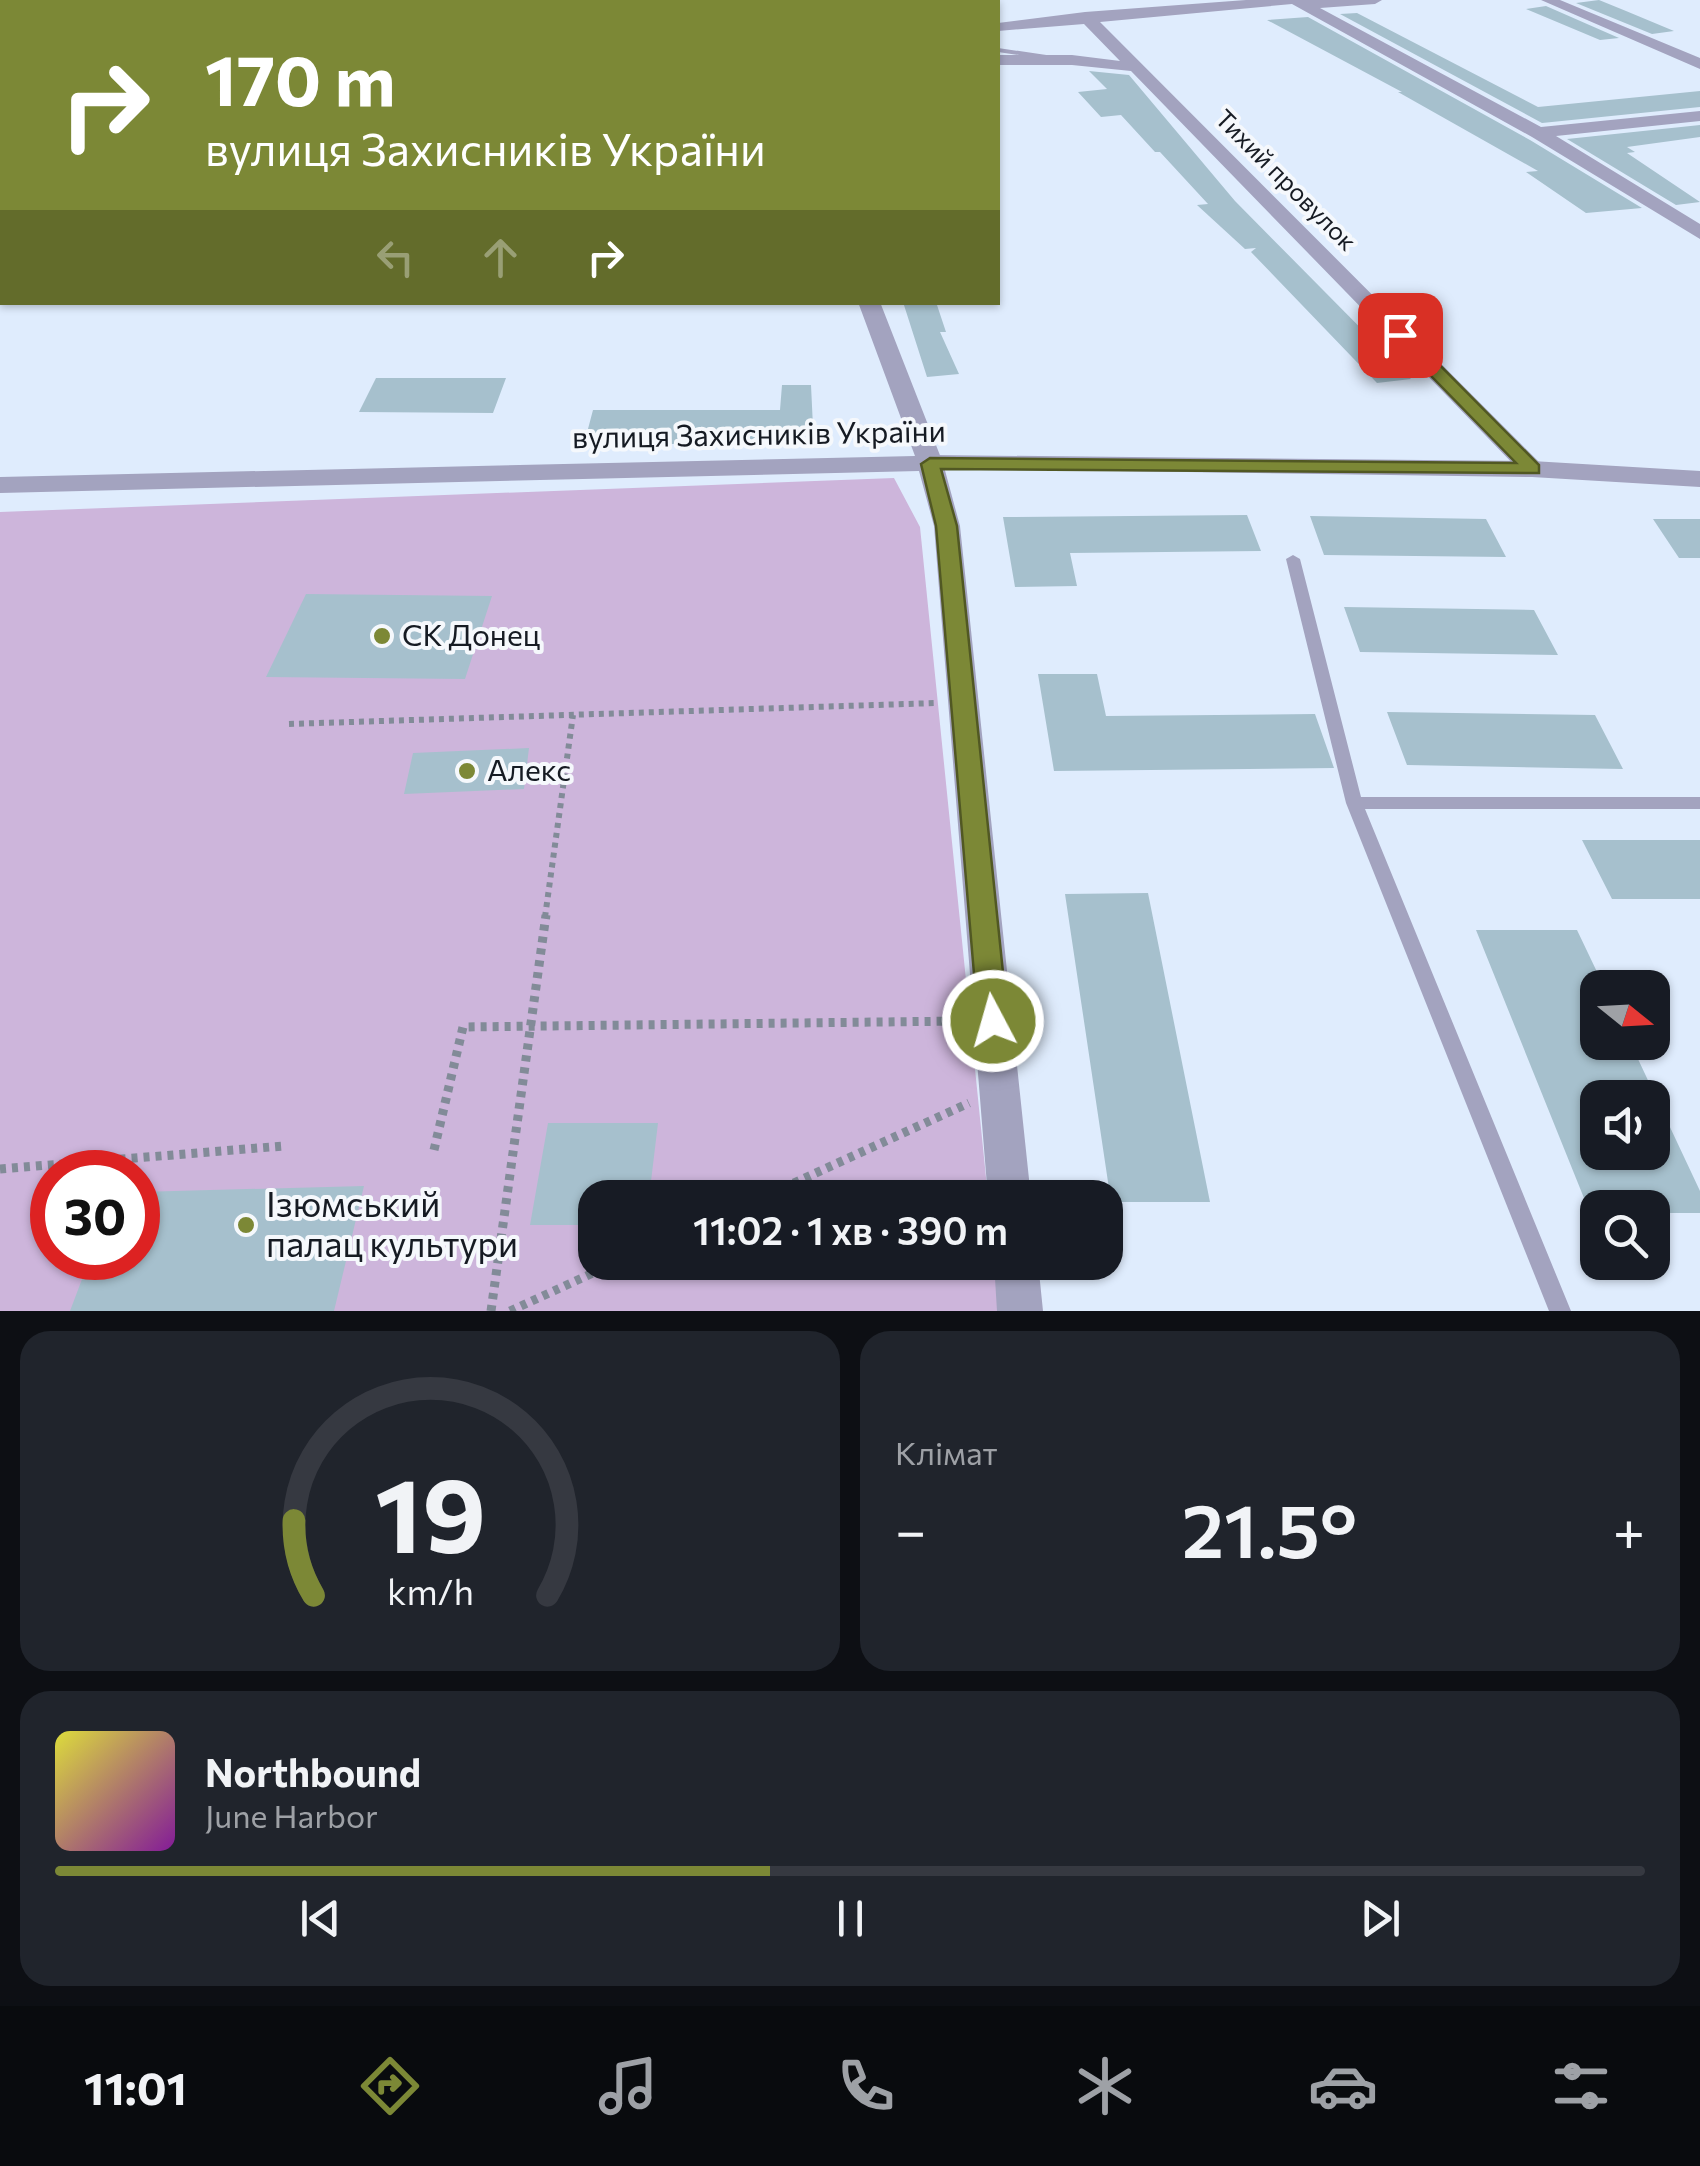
<!DOCTYPE html>
<html lang="uk">
<head>
<meta charset="utf-8">
<style>
	body { margin:0; font-family:Commissioner,sans-serif; background:#20242c; color:#f1f3f6; height:100vh; display:flex; flex-direction:column; font-size:38px; white-space:nowrap }
	* { box-sizing:border-box; margin:0 }
	p { font-size:32px; color:#9ea1a6 }
	.icon { flex:none; width:55px; height:55px; fill:none; stroke:currentColor; stroke-width:2; stroke-linecap:round; stroke-linejoin:round }
	.map { position:relative; height:1311px; overflow:hidden }
	.sheet { display:flex; flex-direction:column; gap:20px; padding:20px; background:#0d0f14; flex:1 }
	.sheet>* { flex:none }
	.hud { position:absolute; left:0px; top:0px; width:1000px; height:305px; box-shadow:0 2px 8px #0004; background:#7c8836; color:#fff; overflow:hidden }
	.needle { width:65px; rotate:108deg }
	.tools { position:absolute; left:1580px; top:970px; display:grid; gap:20px }
	.tools a { display:grid; place-items:center; width:90px; height:90px; border-radius:20px; background:#171b24; box-shadow:0 2px 8px #0004; font-size:50px }
	.speed { position:absolute; left:30px; top:1150px; display:flex; gap:20px; font-size:50px; font-weight:700; text-align:center }
	.speed>* { display:grid; place-content:center; width:130px; height:130px; border-radius:50%; background:#171b24; box-shadow:0 2px 8px #0004; line-height:1 }
	.speed .limit { border:15px solid #d22; background:#fff; color:#111 }
	.pin { position:absolute; display:grid; place-items:center; width:85px; height:85px; color:#fff; margin:-42px; border-radius:20px; box-shadow:0 5px 15px #0006 }
	.me { position:absolute; width:110px; margin:-55px; rotate:354deg; stroke-linejoin:round; filter:drop-shadow(0 0 8px #0008) }
	.turn { display:flex; align-items:center; gap:35px; height:210px; padding:0 40px; font-size:45px }
	.turn .icon { width:130px; height:130px; stroke-width:2.5 }
	.turn b { display:block; font-size:70px; line-height:85px }
	.lanes { display:flex; align-items:center; height:95px; padding:0 40px; background:#0003; justify-content:center; gap:50px; direction:ltr }
	.lanes .off { opacity:.35 }
	.big { font-size:75px; font-weight:600; line-height:1.1 }
	.sheet .card { flex:1; display:flex; flex-direction:column; justify-content:center; gap:15px; min-width:0; padding:0 35px; border-radius:30px; background:#20242c }
	.sheet .dial { align-items:center; gap:0 }
	.dial svg { height:260px; overflow:visible; fill:none; stroke:#363941; stroke-width:7; stroke-linecap:round; text-anchor:middle }
	.dial text { fill:#f1f3f6; stroke:none }
	.song { display:flex; align-items:center; gap:30px }
	.cover { width:120px; height:120px; border-radius:15px; background:linear-gradient(135deg,hsl(60 70% 55%),hsl(290 70% 35%)) }
	.played { height:10px; border-radius:5px; background:linear-gradient(90deg,#7c8836 45%,#363941 45%) }
	.keys { display:flex; justify-content:space-around; direction:ltr }
	.heat { display:flex; justify-content:space-between; align-items:center; font-size:55px; direction:ltr }
	.sheet .tiles { flex:1; display:grid; gap:20px; grid-template-columns:1fr 1fr }
	.card:last-child { grid-column:span 2 }
	.trip { position:absolute; left:578px; top:1180px; width:545px; height:100px; border-radius:30px; background:#171b24; box-shadow:0 2px 8px #0004; font-weight:600; line-height:100px; text-align:center }
	.tab-bar { display:flex; height:160px; justify-content:space-around; align-items:center; background:#090b0e; color:#9ea1a6 }
	.tab-bar .icon { width:70px; height:70px }
	.tab-bar .on { color:#7c8836 }
	.tab-bar b { font-size:45px; color:#f1f3f6 }
	.map>svg:first-child { display:block }
	.green { fill:#cdb5db; fill-rule:evenodd }
	.building { fill:#a6c0cd; fill-rule:evenodd }
	.lines { fill:none; stroke-linecap:round; stroke-linejoin:round }
	.path-far1 { stroke:#828b98; stroke-width:6; stroke-dasharray:5 5; stroke-linecap:butt }
	.path { stroke:#828b98; stroke-width:9; stroke-dasharray:6 6; stroke-linecap:butt }
	.service { fill:#a3a3bf; fill-rule:evenodd }
	.minor { fill:#a3a3bf; fill-rule:evenodd }
	.tertiary { fill:#a3a3bf; fill-rule:evenodd }
	.route { fill:#7c8836; stroke:#515823; stroke-width:2.5 }
	.poi-dot { fill:#7c8836; stroke:#f5f8fc; stroke-width:4 }
	.labels { text-anchor:middle; stroke-width:8; stroke-linejoin:round; paint-order:stroke }
	.far-street-label { font-size:25px; fill:#161b23; stroke:#f5f8fc }
	.street-label { font-size:30px; fill:#161b23; stroke:#f5f8fc }
	.poi-label { font-size:30px; fill:#161b23; stroke:#f5f8fc; text-anchor:start }
	.near-poi-label { font-size:35px; fill:#161b23; stroke:#f5f8fc; text-anchor:start }
</style>
</head>
<body>
<div class="map">
<svg width="1700" height="1311" viewBox="0 0 1700 1311">
	<rect width="100%" height="100%" fill="#dfecfd"/>
	<path class="green" d="M 894,478 L 920,527 L 988,1197 L 595,1198 L 595,1262 L 995,1263 L 1000,1311 L 0,1311 L 0,512 ZM 52,1172 L 138,1172 L 138,1258 L 52,1258 Z"/>
	<path class="building" d="M 1599,0 L 1626,11 L 1674,31 L 1652,34 L 1576,3 Z
		M 1546,6 L 1619,38 L 1600,40 L 1526,9 Z
		M 1357,13 L 1538,107 L 1700,91 L 1700,107 L 1542,123 L 1340,14 Z
		M 1308,17 L 1530,140 L 1642,208 L 1586,213 L 1526,172 L 1538,171 L 1398,92 L 1402,92 L 1267,20 Z
		M 1089,71 L 1129,75 L 1235,201 L 1411,379 L 1377,383 L 1251,252 L 1256,248 L 1245,249 L 1197,205 L 1208,204 L 1160,152 L 1155,152 L 1121,115 L 1101,117 L 1078,92 L 1107,89 Z
		M 1700,125 L 1700,137 L 1627,147 L 1635,152 L 1627,153 L 1700,202 L 1676,205 L 1567,139 Z
		M 903,302 L 936,302 L 946,332 L 940,332 L 959,374 L 927,377 Z
		M 376,378 L 506,378 L 493,413 L 359,412 Z
		M 782,385 L 811,385 L 813,427 L 783,444 L 584,444 L 593,410 L 780,410 Z
		M 1247,515 L 1261,551 L 1070,553 L 1077,586 L 1015,587 L 1003,517 Z
		M 1310,516 L 1486,519 L 1506,557 L 1324,555 Z
		M 1653,519 L 1700,519 L 1700,558 L 1679,558 Z
		M 306,594 L 492,596 L 465,679 L 266,677 Z
		M 1344,607 L 1534,610 L 1558,655 L 1360,652 Z
		M 1038,674 L 1097,674 L 1106,716 L 1315,714 L 1334,768 L 1054,771 Z
		M 1387,712 L 1595,715 L 1623,769 L 1407,765 Z
		M 529,748 L 524,789 L 404,794 L 413,753 Z
		M 1582,840 L 1700,840 L 1700,899 L 1612,899 Z
		M 1148,893 L 1210,1202 L 1111,1202 L 1065,894 Z
		M 1476,930 L 1577,930 L 1598,974 L 1598,1042 L 1630,1042 L 1700,1191 L 1700,1213 L 1652,1213 L 1652,1208 L 1588,1208 ZM 1598,1098 L 1652,1098 L 1652,1152 L 1598,1152 Z
		M 548,1123 L 658,1123 L 649,1198 L 595,1198 L 595,1225 L 530,1225 Z
		M 364,1186 L 334,1311 L 70,1311 L 90,1258 L 138,1258 L 138,1192 Z"/>
	<g class="lines">
		<path class="path-far1" d="M 289,724 L 937,703
			M 545,917 L 573,715"/>
		<path class="path" d="M 434,1150 L 463,1027 L 962,1021
			M 0,1169 L 283,1146
			M 761,1198 L 969,1103
			M 491,1311 L 546,915
			M 510,1311 L 617,1262"/>
		<path class="service" d="M 998,48 L 1053,56 L 1057,58 L 1053,60 L 998,52 Z
			M 1293,555 L 1300,559 L 1361,797 L 1700,797 L 1700,809 L 1365,809 L 1571,1311 L 1549,1311 L 1346,803 L 1286,559 Z"/>
		<path class="minor" d="M 835,0 L 849,0 L 850,2 L 836,2 Z
			M 1246,0 L 1382,0 L 1375,4 L 1320,8 L 1541,127 L 1700,111 L 1700,121 L 1556,136 L 1700,224 L 1700,239 L 1532,137 L 1292,4 L 1100,22 L 1541,464 L 1545,469 L 1541,474 L 1523,474 L 1131,71 L 1072,65 L 998,65 L 998,55 L 1072,55 L 1120,61 L 1084,24 L 998,31 L 998,23 L 1085,12 Z
			M 1541,0 L 1560,0 L 1700,58 L 1700,69 Z
			M 858,302 L 880,302 L 943,463 L 960,526 L 1031,1198 L 988,1198 L 934,526 L 919,471 L 0,493 L 0,477 L 915,456 Z
			M 994,1262 L 1038,1262 L 1043,1311 L 997,1311 Z"/>
		<path class="tertiary" d="M 930,455 L 1532,461 L 1700,471 L 1700,487 L 1532,477 L 921,468 L 917,463 L 921,458 Z"/>
	</g>
	<path class="route" d="M 1394,331 L 1406,331 L 1539,465 L 1539,473 L 941,469 L 957,526 L 1008,1021 L 1003,1029 L 993,1033 L 983,1029 L 978,1021 L 936,526 L 921,464 L 930,458 L 1516,463 L 1394,338 Z"/>
	<g class="poi-dot">
		<circle cx="382" cy="636" r="10"/>
		<circle cx="467" cy="771" r="10"/>
		<circle cx="246" cy="1225" r="10"/>
	</g>
	<g class="labels">
		<g class="far-street-label">
			<text transform="translate(1286 180) rotate(45)" y="9">Тихий провулок</text>
		</g>
		<g class="street-label">
			<text transform="translate(759 435) rotate(-1)" y="10">вулиця Захисників України</text>
		</g>
		<g class="poi-label">
			<text x="402" y="646">СК Донец</text>
			<text x="487" y="781">Алекс</text>
		</g>
		<g class="near-poi-label">
			<text x="266" y="1217">Ізюмський<tspan x="266" dy="40">палац культури</tspan></text>
		</g>
	</g>
</svg>
<div class="tools">
<a><svg class="needle" viewBox="-14 -14 28 28"><path d="M0-13l5 13h-10z" fill="#e53935"/><path d="M0 13l5-13h-10z" fill="#9ea1a6"/></svg></a>
<a><svg class="icon" aria-label="sound" viewBox="0 0 24 24"><path d="M4 9h4l5-4v14l-5-4H4zM17 9q2 3 0 6"/></svg></a>
<a><svg class="icon" aria-label="search" viewBox="0 0 24 24"><circle cx="10" cy="10" r="6"/><path d="M15 15l6 6"/></svg></a>
</div>
<div class="speed"><div class="limit">30</div></div>
<div class="pin" style="left:1400px;top:335px;background:#d93025"><svg class="icon" aria-label="arrive" viewBox="0 0 24 24"><path d="M6 21V4h12l-3 4 3 4H6"/></svg></div>
<svg class="me" style="left:993px;top:1021px" viewBox="-20 -20 40 40"><circle r="17" fill="#7c8836" stroke="#fff" stroke-width="3"/><path d="M0-11L8 9 0 5-8 9z" fill="#fff"/></svg>
<div class="trip">11:02 · 1 хв · 390 m</div>
<div class="hud">
<div class="turn"><svg class="icon" aria-label="right" viewBox="0 0 24 24"><path d="M7 20v-9h11M14 6l5 5-5 5"/></svg><div><b>170 m</b>вулиця Захисників України</div></div>
<div class="lanes"><svg class="icon off" aria-label="left" viewBox="0 0 24 24"><path d="M17 20v-9H6M10 6l-5 5 5 5"/></svg><svg class="icon off" aria-label="ahead" viewBox="0 0 24 24"><path d="M12 20V5M6 11l6-6 6 6"/></svg><svg class="icon" aria-label="right" viewBox="0 0 24 24"><path d="M7 20v-9h11M14 6l5 5-5 5"/></svg></div>
</div>
</div>
<section class="sheet">
<div class="tiles">
<div class="card dial"><svg viewBox="0 0 100 80">
<path d="M14 69A42 42 0 1 1 86 69"/>
<path d="M14 69A42 42 0 0 1 8 46" stroke="#7c8836"/>
<text x="50" y="56" font-size="32" font-weight="700">19</text>
<text x="50" y="72" font-size="11">km/h</text>
</svg></div>
<div class="card"><p>Клімат</p>
<div class="heat"><a>−</a><b class="big">21.5°</b><a>+</a></div>
</div>
<div class="card">
<div class="song"><i class="cover"></i><div><b>Northbound</b><p>June Harbor</p></div></div>
<div class="played"></div>
<div class="keys"><svg class="icon" aria-label="previous" viewBox="0 0 24 24"><path d="M18 5L8 12l10 7zM5 5v14"/></svg><svg class="icon" aria-label="pause" viewBox="0 0 24 24"><path d="M8 5v14M16 5v14"/></svg><svg class="icon" aria-label="next" viewBox="0 0 24 24"><path d="M6 5l10 7-10 7zM19 5v14"/></svg></div>
</div>
</div>
</section>
<nav class="tab-bar">
<b>11:01</b>
<svg class="icon on" aria-label="directions" viewBox="0 0 24 24"><path d="M12 3l9 9-9 9-9-9zM9 14v-3h6M13 9l2 2-2 2"/></svg>
<svg class="icon" aria-label="music" viewBox="0 0 24 24"><path d="M9 18V5l10-2v13"/><circle cx="6" cy="18" r="3"/><circle cx="16" cy="16" r="3"/></svg>
<svg class="icon" aria-label="phone" viewBox="0 0 24 24"><path d="M5 4h4l2 5-3 2q2 4 5 5l2-3 5 2v4C11 20 4 13 5 4z"/></svg>
<svg class="icon" aria-label="climate" viewBox="0 0 24 24"><path d="M12 3v18M4 7l16 10M4 17L20 7"/></svg>
<svg class="icon" aria-label="car" viewBox="0 0 24 24"><path d="M5 17H2v-5l4-1 3-4h7l3 4 3 1v5h-3M9 17h6M6 11h13"/><circle cx="7" cy="17" r="2"/><circle cx="17" cy="17" r="2"/></svg>
<svg class="icon" aria-label="filters" viewBox="0 0 24 24"><path d="M4 7h16M4 17h16"/><circle cx="9" cy="7" r="2"/><circle cx="15" cy="17" r="2"/></svg>
</nav>
</body>
</html>
